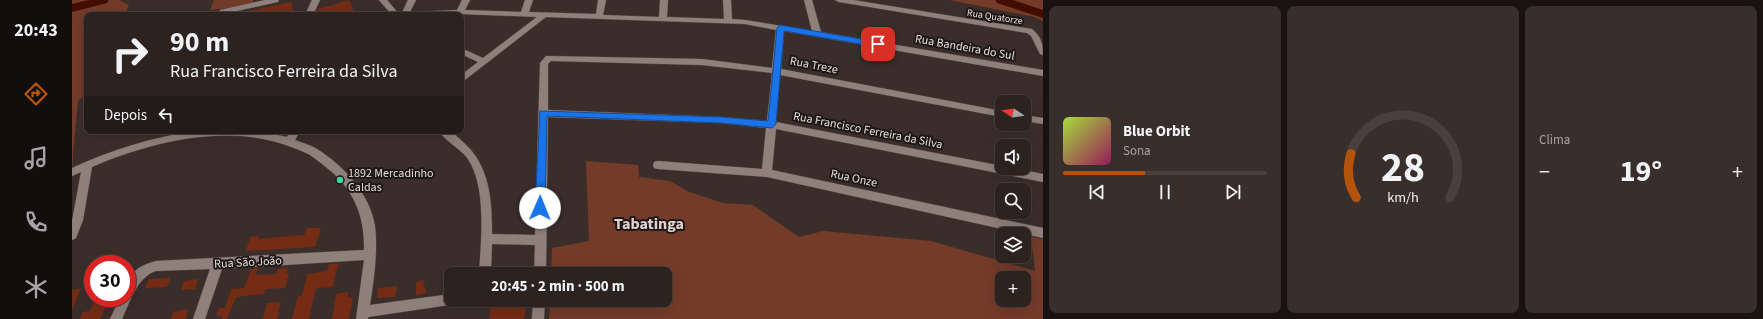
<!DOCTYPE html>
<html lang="pt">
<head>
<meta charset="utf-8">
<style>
	body { margin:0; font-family:"Source Sans 3",sans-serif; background:#382f2d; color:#f1f3f6; height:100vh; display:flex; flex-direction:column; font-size:15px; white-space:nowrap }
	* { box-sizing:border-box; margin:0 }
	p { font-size:13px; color:#a6a4a5 }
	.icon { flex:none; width:22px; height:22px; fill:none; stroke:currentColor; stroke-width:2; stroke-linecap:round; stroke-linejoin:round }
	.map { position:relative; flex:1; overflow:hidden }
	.sheet { display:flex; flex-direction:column; gap:6px; padding:6px; background:#181312; width:720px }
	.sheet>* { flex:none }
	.guide { position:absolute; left:12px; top:12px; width:380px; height:122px; border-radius:8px; box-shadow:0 4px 16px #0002,0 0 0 1px #483f3e; background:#2c2220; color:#f1f3f6; overflow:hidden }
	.needle { width:26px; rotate:283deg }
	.controls { position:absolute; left:923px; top:95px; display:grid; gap:8px }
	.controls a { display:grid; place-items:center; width:36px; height:36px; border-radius:8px; background:#2c2220; box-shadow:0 4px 16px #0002,0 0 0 1px #483f3e; font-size:20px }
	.speed { position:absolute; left:12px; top:255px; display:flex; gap:8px; font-size:20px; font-weight:700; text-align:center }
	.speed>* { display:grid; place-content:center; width:52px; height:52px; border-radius:50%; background:#2c2220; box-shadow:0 4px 16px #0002,0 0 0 1px #483f3e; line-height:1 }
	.speed .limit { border:6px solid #d22; background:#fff; color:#111 }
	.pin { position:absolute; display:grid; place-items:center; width:34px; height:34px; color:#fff; margin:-17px; border-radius:8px; box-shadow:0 2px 6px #0006 }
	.me { position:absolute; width:44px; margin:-22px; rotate:1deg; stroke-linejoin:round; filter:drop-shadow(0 0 3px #0008) }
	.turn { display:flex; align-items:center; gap:14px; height:84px; padding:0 20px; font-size:18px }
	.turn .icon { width:52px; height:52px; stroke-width:2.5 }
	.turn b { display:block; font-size:28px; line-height:34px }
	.then { display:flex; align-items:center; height:38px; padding:0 20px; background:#0003; gap:8px; font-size:15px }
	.big { font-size:30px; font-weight:700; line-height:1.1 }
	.sheet .widget { flex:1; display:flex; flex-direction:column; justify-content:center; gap:6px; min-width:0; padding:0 14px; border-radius:8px; background:#382f2d }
	.sheet .dial { align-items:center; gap:0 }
	.dial svg { height:104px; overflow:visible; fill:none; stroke:#483f3e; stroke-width:7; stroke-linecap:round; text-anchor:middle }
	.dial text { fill:#f1f3f6; stroke:none }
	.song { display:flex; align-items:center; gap:12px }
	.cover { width:48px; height:48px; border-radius:6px; background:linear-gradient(135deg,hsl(80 70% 55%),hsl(330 70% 35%)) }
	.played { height:4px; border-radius:2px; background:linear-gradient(90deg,#b45309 40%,#483f3e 40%) }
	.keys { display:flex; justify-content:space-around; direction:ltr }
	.heat { display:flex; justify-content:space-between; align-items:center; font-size:22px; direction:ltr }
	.sheet .tiles { flex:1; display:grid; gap:6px; grid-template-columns:repeat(3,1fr) }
	.trip { position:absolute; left:372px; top:267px; width:228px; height:40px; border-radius:8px; background:#2c2220; box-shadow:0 4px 16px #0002,0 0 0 1px #483f3e; font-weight:700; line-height:40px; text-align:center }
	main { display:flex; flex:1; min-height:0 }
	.tab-bar { display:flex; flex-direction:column; width:72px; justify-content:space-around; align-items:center; background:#120e0d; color:#a6a4a5 }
	.tab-bar .icon { width:28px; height:28px }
	.tab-bar .active { color:#b45309 }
	.tab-bar b { font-size:18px; color:#f1f3f6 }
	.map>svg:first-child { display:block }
	.green { fill:#743b29; fill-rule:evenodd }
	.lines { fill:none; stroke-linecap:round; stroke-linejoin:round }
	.river { fill:#420c00; fill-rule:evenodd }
	.building { fill:#742c15 }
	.minor-casing { stroke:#554a46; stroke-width:1 }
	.minor { fill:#90807b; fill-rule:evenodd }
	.route { fill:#1a73e8; stroke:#114b97 }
	.poi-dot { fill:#3fd4a2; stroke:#1d1816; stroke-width:1.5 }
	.labels { text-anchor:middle; stroke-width:4; stroke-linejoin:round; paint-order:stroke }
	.far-street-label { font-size:10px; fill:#e6ddda; stroke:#1d1816 }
	.street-label { font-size:12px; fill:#e6ddda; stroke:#1d1816 }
	.poi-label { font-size:12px; fill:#e6ddda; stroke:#1d1816; text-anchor:start }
	.district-label { font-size:16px; font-weight:bold; fill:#e3d2cd; stroke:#1d1816 }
</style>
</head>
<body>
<main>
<nav class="tab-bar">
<b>20:43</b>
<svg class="icon active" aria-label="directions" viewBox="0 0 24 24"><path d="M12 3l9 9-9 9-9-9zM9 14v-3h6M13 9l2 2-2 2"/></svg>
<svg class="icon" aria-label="music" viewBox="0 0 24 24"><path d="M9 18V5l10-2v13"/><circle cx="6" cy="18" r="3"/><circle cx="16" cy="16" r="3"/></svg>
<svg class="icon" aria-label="phone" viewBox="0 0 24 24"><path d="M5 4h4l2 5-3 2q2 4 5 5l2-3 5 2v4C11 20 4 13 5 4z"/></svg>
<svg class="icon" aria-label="climate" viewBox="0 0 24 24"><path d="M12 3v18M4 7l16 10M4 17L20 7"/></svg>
</nav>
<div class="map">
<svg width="971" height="319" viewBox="0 0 971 319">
	<rect width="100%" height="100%" fill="#3b2e2a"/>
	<path class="green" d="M 0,0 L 47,0 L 57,5 L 53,15 L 15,15 L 15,93 L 6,101 L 1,154 L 0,184 Z
		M 142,0 L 181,0 L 181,4 L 166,7 L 138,10 Z
		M 877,0 L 971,0 L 971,21 L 963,17 Z
		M 514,161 L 566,165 L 567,177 L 598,181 L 617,192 L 651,203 L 681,205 L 727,237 L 751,231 L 859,241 L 963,271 L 959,237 L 971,239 L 971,319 L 477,319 L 478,300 L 593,300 L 593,274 L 479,274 L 480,248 L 517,241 ZM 930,278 L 952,278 L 952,300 L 930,300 Z"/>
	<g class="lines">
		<path class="river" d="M 17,0 L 37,0 L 35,3 L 0,12 L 0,4 Z
			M 923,0 L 941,0 L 971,10 L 971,18 L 925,3 Z"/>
	</g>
	<path class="building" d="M 277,0 L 283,15 L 243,15 L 246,9 Z
		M 219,2 L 222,15 L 172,15 L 172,12 Z
		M 235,228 L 249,228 L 243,247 L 174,251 L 178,237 L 187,236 L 186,239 L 232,235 Z
		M 257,264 L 267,264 L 265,271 L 264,271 L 261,287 L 244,288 L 237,319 L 220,319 L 226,296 L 230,296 L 235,274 L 255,271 Z
		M 400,267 L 401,274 L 379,274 L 379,270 Z
		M 186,268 L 184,275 L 204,274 L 206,269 L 216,268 L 214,273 L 217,273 L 213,288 L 193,289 L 192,294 L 164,297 L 155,319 L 149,319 L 150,316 L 144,316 L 147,308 L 153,308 L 159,289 L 172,288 L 179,269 Z
		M 98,278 L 95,287 L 73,288 L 77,279 Z
		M 126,279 L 123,289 L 109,290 L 112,281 Z
		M 351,280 L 354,293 L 344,295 L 344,282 Z
		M 325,286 L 323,297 L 305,298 L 306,288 Z
		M 9,288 L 0,310 L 0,290 Z
		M 276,292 L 276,297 L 281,297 L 277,319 L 260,319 L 264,294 Z
		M 23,298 L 38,298 L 28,319 L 8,319 L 11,312 L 18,311 Z
		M 419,300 L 441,300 L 441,306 L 454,309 L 452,319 L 417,319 Z
		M 209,302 L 205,319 L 191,319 L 195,303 Z
		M 116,309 L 114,319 L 99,319 L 101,312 Z"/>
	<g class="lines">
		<defs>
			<path id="minor" d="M 193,0 L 207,0 L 206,2 L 151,14 L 147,12 L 148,10 Z
				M 240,0 L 248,0 L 241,15 L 233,15 Z
				M 307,0 L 315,0 L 328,15 L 320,15 Z
				M 336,0 L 344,0 L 338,12 L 385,10 L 390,0 L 398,0 L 393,10 L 449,12 L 453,0 L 461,0 L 457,12 L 524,14 L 526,0 L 534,0 L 531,15 L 587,17 L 588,0 L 596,0 L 595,17 L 652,19 L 651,0 L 659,0 L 660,19 L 673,20 L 740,31 L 732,0 L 740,0 L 749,32 L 971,70 L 971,76 L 712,31 L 709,69 L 930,111 L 930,117 L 708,75 L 704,122 L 930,166 L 930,168 L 941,168 L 971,174 L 971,182 L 704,129 L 700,170 L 971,228 L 971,238 L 695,177 L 586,169 L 582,168 L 581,165 L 582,162 L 586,161 L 690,169 L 694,128 L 649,123 L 476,117 L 474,274 L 462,274 L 463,245 L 420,244 L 419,274 L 407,274 C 409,241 415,188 396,159 C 388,148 374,142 367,131 C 379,131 383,134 391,142 C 418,165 420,201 420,234 L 463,235 L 468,63 L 474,56 L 630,59 L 700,68 L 704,30 L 673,24 L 474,17 L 389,83 L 389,75 L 406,62 L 389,54 L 389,48 L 411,58 L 465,17 L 388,14 L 329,15 ZM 479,61 L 630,65 L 700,73 L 695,121 L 649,117 L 476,110 L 476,64 Z
				M 763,0 L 781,0 L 960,29 C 969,36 971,44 971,55 L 968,54 L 959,36 L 955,33 L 767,2 Z
				M 952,115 L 971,118 L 971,124 L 952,121 Z
				M 124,131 L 186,131 L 215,137 L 218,131 L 228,131 L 223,140 C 230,143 239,145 245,149 C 272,166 298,194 303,226 C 306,252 302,279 298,305 L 379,294 L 379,300 L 386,300 L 384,304 L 296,317 L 296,319 L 284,319 L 292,260 L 150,269 L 133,319 L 121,319 L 138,269 L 84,271 C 65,277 58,302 50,319 L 38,319 L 48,298 L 55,298 C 55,275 62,267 84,261 L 292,250 C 293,217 282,189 255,168 C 250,164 244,159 238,155 C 233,152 227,150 222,148 C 159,122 80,141 20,167 L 11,220 L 4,238 L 0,240 L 0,221 L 9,172 L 0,176 L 0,168 C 39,150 81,137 124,131 Z
				M 461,300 L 473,300 L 472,319 L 460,319 Z"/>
		</defs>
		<use href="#minor" class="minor-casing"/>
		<use href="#minor" class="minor"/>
	</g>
	<path class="route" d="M 708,25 L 806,42 L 809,44 L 806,47 L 712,31 L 704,124 L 700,128 L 649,123 L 475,116 L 473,208 L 472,211 L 465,211 L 463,208 L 468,111 L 649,117 L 696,121 L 705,28 Z"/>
	<circle class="poi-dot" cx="268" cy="180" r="4"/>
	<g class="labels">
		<g class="far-street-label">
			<text transform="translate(923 16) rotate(9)" y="4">Rua Quatorze</text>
		</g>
		<g class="street-label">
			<text transform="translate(893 47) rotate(10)" y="4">Rua Bandeira do Sul</text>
			<text transform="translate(742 65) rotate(11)" y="4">Rua Treze</text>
			<text transform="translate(796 130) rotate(11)" y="4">Rua Francisco Ferreira da Silva</text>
			<text transform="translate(782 178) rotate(12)" y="4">Rua Onze</text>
			<text transform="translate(176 262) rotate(-3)" y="4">Rua São João</text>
		</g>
		<g class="poi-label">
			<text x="276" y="177">1892 Mercadinho<tspan x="276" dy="14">Caldas</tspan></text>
		</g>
		<g class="district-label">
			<text x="577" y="229">Tabatinga</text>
		</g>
	</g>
</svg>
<div class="controls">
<a><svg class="needle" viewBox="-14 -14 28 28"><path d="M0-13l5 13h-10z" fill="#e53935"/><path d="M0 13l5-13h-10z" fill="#a6a4a5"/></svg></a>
<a><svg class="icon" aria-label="sound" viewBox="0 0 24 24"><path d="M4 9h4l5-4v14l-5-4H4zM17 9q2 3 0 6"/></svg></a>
<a><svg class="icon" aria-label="search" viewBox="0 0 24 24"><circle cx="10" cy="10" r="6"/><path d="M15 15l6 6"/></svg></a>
<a><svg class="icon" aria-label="layers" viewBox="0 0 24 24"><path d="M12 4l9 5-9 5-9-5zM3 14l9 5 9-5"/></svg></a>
<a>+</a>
</div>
<div class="speed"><div class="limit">30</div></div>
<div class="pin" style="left:806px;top:44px;background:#d93025"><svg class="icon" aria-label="arrive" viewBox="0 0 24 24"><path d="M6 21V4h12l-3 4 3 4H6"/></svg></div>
<svg class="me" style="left:468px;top:208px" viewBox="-20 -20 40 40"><circle r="19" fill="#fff"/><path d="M0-13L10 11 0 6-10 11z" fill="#1a73e8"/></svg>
<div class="trip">20:45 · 2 min · 500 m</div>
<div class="guide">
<div class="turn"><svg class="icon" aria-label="right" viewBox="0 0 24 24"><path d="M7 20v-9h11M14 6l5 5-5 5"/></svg><div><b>90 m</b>Rua Francisco Ferreira da Silva</div></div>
<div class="then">Depois<svg class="icon" aria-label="left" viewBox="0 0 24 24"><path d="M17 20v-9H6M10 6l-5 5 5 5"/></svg></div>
</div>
</div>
<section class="sheet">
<div class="tiles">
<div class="widget">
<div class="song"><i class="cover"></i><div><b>Blue Orbit</b><p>Sona</p></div></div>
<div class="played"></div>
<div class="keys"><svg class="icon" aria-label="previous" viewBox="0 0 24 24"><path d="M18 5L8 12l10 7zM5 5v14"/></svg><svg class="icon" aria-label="pause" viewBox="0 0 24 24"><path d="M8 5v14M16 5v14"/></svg><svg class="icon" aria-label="next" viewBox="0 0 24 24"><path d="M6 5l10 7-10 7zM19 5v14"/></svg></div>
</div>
<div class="widget dial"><svg viewBox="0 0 100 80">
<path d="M14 69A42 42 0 1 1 86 69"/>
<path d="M14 69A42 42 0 0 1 10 35" stroke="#b45309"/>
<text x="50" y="56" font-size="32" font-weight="700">28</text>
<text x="50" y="72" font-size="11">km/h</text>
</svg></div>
<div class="widget"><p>Clima</p>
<div class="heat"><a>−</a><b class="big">19°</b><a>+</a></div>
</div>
</div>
</section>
</main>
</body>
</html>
